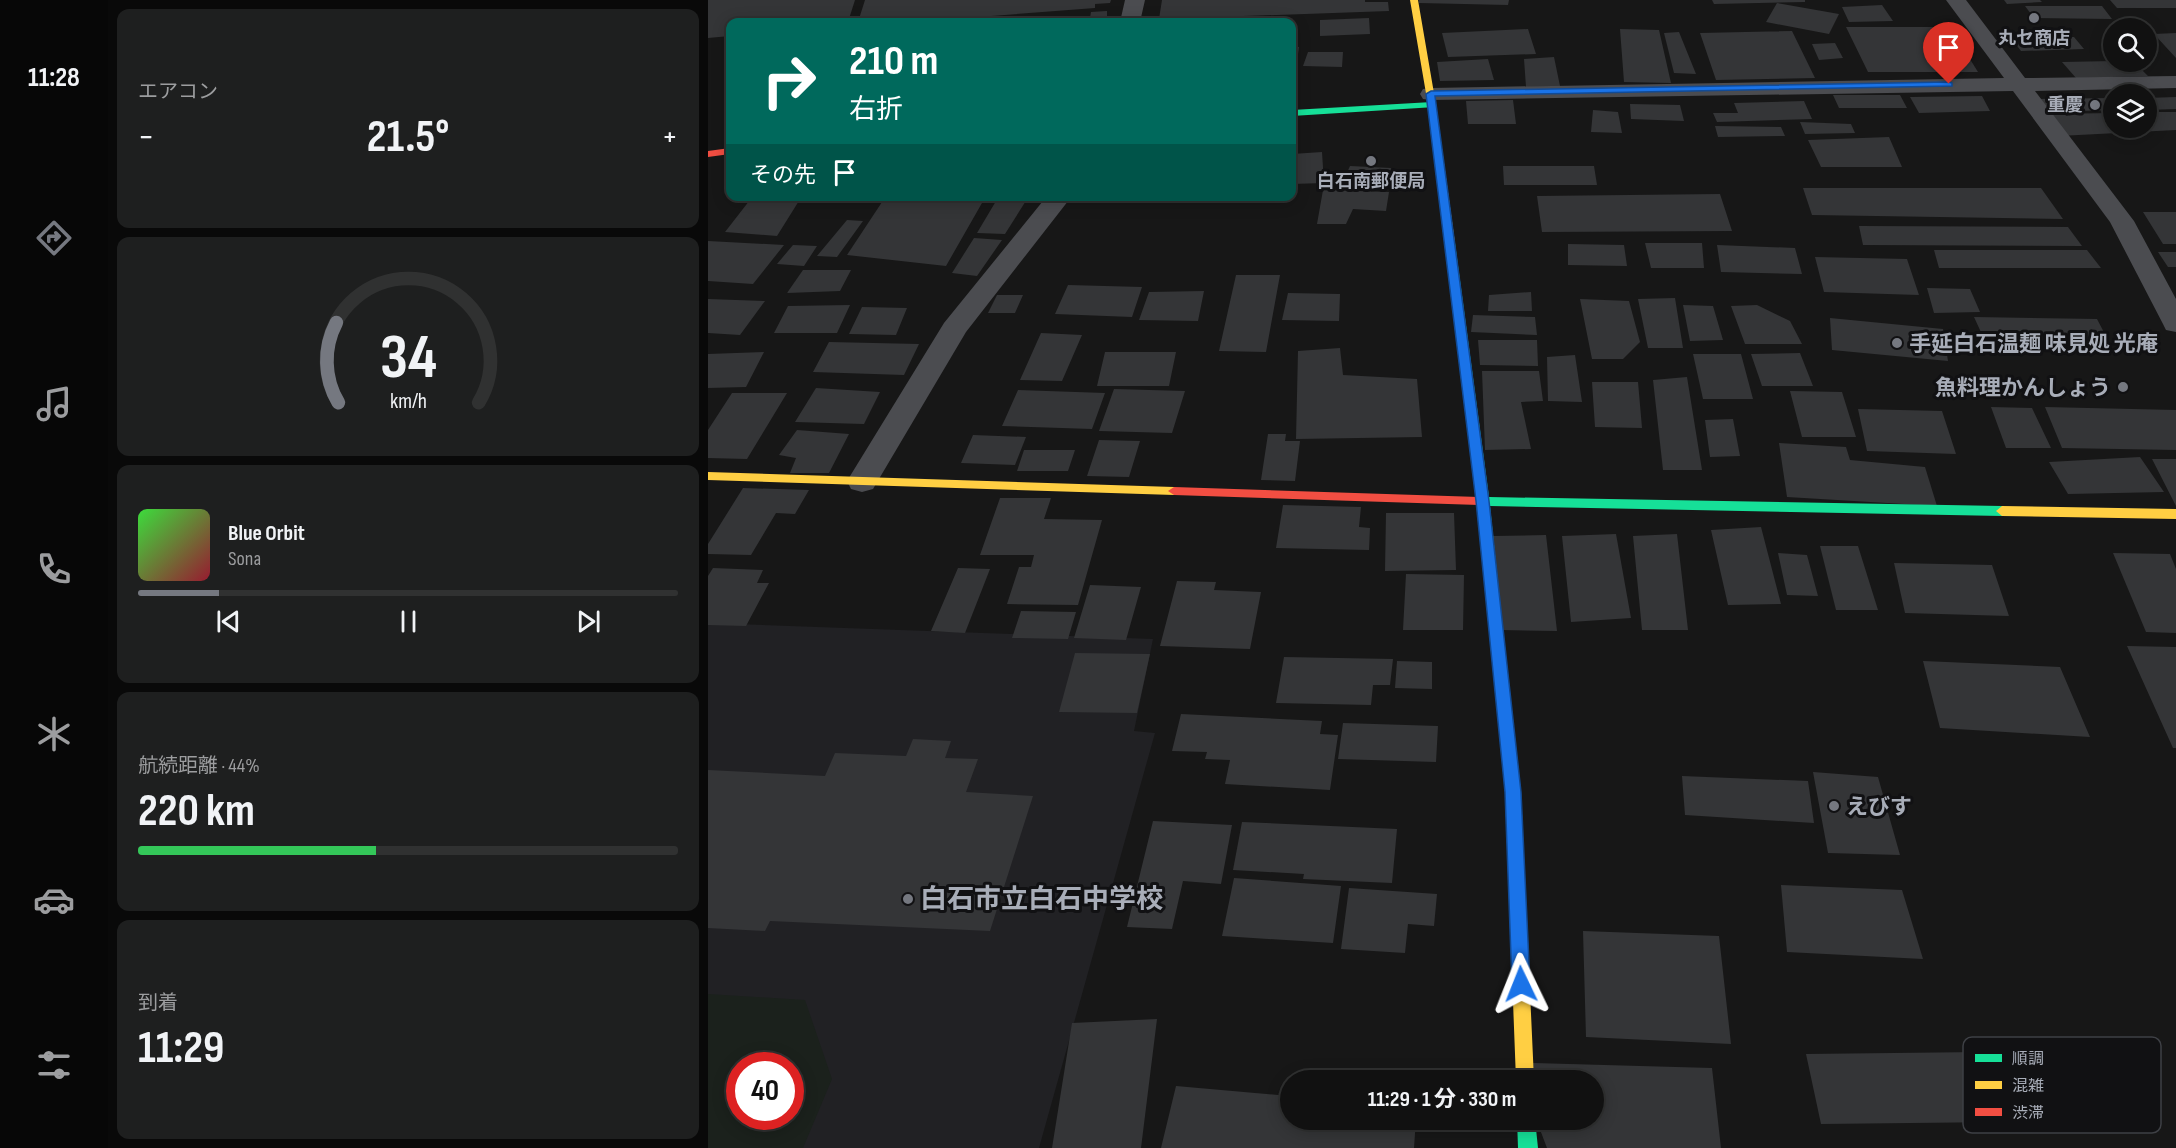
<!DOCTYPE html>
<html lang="ja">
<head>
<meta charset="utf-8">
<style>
	body { margin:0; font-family:"Sofia Sans Condensed","Noto Sans JP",sans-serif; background:#1e1f1f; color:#f1f3f6; height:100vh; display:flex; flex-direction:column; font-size:22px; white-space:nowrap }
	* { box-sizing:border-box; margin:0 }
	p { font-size:20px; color:#9c9d9f }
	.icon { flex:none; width:33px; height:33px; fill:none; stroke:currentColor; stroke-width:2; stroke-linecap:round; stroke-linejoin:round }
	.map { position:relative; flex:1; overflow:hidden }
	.drawer { display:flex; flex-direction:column; gap:9px; padding:9px; background:#090909; width:600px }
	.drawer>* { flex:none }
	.guide { position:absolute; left:18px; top:18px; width:570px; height:183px; border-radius:12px; box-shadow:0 3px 15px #0003,0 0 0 2px #303131; background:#00695c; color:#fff; overflow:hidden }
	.controls { position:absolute; left:1395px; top:18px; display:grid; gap:12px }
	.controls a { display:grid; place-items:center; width:54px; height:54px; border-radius:50%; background:#111; box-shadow:0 3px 15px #0003,0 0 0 2px #303131; font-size:30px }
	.speed { position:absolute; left:18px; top:1052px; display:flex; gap:12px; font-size:30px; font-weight:700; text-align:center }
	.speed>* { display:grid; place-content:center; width:78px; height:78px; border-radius:50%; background:#111; box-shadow:0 3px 15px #0003,0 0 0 2px #303131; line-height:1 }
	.speed .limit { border:9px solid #d22; background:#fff; color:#111 }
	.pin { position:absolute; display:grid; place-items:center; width:51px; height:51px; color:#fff; margin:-62px -26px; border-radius:50% 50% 50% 0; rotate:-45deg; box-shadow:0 0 6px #0007 }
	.pin .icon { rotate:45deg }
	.me { position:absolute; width:66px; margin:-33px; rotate:358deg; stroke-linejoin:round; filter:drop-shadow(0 0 4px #0008) }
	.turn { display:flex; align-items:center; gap:21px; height:126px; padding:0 24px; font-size:27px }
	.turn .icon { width:78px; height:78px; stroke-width:2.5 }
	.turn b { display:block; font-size:42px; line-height:51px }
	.then { display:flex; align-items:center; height:57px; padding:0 24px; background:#0003; gap:12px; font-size:22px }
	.big { font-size:45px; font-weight:700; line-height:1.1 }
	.drawer .widget { flex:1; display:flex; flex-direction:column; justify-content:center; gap:9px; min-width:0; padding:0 21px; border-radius:12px; background:#1e1f1f }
	.drawer .dial { align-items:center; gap:0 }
	.dial svg { height:156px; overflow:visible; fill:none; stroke:#303131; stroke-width:7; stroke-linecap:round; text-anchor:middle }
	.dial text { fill:#f1f3f6; stroke:none }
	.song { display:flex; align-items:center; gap:18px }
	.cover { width:72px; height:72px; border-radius:9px; background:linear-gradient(135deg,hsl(120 70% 55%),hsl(350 70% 35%)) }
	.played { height:6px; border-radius:3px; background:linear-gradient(90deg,#757880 15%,#303131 15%) }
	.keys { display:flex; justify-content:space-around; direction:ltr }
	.heat { display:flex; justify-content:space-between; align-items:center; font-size:33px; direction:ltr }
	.charge { height:9px; border-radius:4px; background:linear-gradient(90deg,#34c759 44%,#303131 0) }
	.trip { position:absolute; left:572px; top:1070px; width:324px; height:60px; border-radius:30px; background:#111; box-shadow:0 3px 15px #0003,0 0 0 2px #303131; font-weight:700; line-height:60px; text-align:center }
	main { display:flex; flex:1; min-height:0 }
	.tab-bar { display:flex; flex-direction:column; width:108px; justify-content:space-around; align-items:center; background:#070707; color:#9c9d9f }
	.tab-bar .icon { width:42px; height:42px }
	.tab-bar .on { color:#757880 }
	.tab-bar b { font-size:27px; color:#f1f3f6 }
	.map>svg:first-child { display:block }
	.built { fill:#212124; fill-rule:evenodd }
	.green { fill:#1b211c; fill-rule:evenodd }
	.building { fill:#343537 }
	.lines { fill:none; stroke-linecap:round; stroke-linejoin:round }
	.street { fill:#4b4c50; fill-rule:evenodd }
	.fast { fill:#16e098; fill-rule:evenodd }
	.slow { fill:#ffcf43; fill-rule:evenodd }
	.jam { fill:#f24e42; fill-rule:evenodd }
	.route { fill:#1a73e8; stroke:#114b97; stroke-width:1.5 }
	.poi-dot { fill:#757880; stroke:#111113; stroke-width:2 }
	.labels { text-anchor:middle; stroke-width:6; stroke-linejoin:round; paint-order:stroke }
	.far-poi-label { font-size:18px; font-weight:bold; fill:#a8adb8; stroke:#111113 }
	.poi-label { font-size:22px; font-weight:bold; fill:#a8adb8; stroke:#111113; text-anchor:start }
	.near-poi-label { font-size:27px; font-weight:bold; fill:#a8adb8; stroke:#111113; text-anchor:start }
	.key { fill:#111113; stroke:#3e4045; stroke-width:1.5 }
	.key-label { font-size:16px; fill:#a8adb8 }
</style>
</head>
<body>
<main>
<nav class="tab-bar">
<b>11:28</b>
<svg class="icon on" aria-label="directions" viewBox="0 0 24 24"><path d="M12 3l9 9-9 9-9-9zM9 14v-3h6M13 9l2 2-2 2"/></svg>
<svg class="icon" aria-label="music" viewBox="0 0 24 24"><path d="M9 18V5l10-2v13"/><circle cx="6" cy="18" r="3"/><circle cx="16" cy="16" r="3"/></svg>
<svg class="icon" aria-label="phone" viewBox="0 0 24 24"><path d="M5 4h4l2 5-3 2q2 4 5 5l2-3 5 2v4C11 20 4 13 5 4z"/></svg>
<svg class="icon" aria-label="climate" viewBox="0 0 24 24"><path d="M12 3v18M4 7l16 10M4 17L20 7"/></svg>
<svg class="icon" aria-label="car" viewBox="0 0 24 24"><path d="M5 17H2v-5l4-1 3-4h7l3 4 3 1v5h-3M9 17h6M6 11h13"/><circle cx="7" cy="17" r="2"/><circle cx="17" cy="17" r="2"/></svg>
<svg class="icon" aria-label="filters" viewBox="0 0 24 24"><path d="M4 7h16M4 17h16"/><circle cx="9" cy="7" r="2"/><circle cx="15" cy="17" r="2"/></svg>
</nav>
<section class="drawer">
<div class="widget"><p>エアコン</p>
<div class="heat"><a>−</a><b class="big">21.5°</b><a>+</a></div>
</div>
<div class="widget dial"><svg viewBox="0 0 100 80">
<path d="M14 69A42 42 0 1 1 86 69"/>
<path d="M14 69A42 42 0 0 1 13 28" stroke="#757880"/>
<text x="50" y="56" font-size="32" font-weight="700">34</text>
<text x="50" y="72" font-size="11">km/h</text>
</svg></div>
<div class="widget">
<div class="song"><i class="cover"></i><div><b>Blue Orbit</b><p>Sona</p></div></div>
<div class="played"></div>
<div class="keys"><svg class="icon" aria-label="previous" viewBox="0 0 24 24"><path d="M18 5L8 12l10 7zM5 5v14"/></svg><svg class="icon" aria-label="pause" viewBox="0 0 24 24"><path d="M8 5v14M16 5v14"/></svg><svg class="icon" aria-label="next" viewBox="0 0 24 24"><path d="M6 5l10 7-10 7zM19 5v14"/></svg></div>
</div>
<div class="widget"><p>航続距離 · 44%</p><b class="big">220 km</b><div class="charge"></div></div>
<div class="widget"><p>到着</p><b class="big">11:29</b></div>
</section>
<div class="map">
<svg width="1468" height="1148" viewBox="0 0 1468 1148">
	<rect width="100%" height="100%" fill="#171717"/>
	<path class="built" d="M 0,623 L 445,639 L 426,731 L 447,733 L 331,1148 L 0,1148 ZM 32,1065 L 82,1065 L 82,1116 L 32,1116 Z"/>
	<path class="green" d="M 0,994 L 97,1000 L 124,1079 L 95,1148 L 0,1148 ZM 32,1065 L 82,1065 L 82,1116 L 32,1116 Z"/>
	<path class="building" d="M 0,0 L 147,0 L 140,22 L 22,22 L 22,36 L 0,38 Z
		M 157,0 L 403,0 L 402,3 L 387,4 L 387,8 L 204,22 L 150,22 Z
		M 454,0 L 657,0 L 657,2 L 680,2 L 681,11 L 451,19 Z
		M 711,0 L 801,0 L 800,5 L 711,3 Z
		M 1004,0 L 1097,0 L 1097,2 L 1006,4 Z
		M 1296,0 L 1332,0 L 1334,2 L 1299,4 Z
		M 1402,0 L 1468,0 L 1468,8 L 1409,8 Z
		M 1069,3 L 1131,14 L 1121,34 L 1058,22 Z
		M 1174,5 L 1185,21 L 1141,22 L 1134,7 Z
		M 1317,6 L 1394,6 L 1404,19 L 1326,18 Z
		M 399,11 L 399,17 L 382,18 L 383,12 Z
		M 661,18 L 662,34 L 612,36 L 612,20 Z
		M 1138,27 L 1242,27 L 1270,72 L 1160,72 Z
		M 820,29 L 828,54 L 740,57 L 734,33 Z
		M 912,29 L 951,30 L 963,83 L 916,82 Z
		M 1084,31 L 1107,78 L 1008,80 L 992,33 Z
		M 971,32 L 988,74 L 966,73 L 956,33 Z
		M 1468,33 L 1468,58 L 1446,34 Z
		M 1366,37 L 1376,49 L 1313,51 L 1304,39 Z
		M 1127,43 L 1135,58 L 1111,60 L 1104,44 Z
		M 584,47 L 591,47 L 588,68 L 584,68 Z
		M 600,52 L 635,52 L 634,67 L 595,66 Z
		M 846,57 L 852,86 L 818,87 L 816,59 Z
		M 780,59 L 786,80 L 732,81 L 729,62 Z
		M 1406,61 L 1426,62 L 1440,76 L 1368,78 L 1354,62 Z
		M 1125,95 L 1192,95 L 1199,108 L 1131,108 Z
		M 1274,96 L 1282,111 L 1211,113 L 1202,97 Z
		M 1468,97 L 1468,109 L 1438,110 L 1438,98 Z
		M 1406,98 L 1406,110 L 1336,112 L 1326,99 Z
		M 805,100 L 808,124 L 760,124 L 758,101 Z
		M 1096,101 L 1104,119 L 1009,122 L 1005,113 L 1030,113 L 1026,103 Z
		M 922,104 L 972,105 L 976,121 L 923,119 Z
		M 885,110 L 910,112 L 914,133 L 883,132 Z
		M 1438,112 L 1468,112 L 1468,130 L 1351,136 L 1339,114 L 1406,113 L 1406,128 L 1438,128 Z
		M 1092,122 L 1143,124 L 1147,133 L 1097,134 Z
		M 1007,126 L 1073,127 L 1077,136 L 1010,137 Z
		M 1181,137 L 1194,167 L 1113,167 L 1100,140 Z
		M 614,152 L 616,183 L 584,184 L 584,154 Z
		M 642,166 L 683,168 L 680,187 L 633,186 Z
		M 795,166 L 886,166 L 889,185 L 796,185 Z
		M 1095,188 L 1333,188 L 1355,219 L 1104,215 Z
		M 615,190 L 681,192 L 678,211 L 645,209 L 638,224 L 609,224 Z
		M 1012,194 L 1024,231 L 834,232 L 829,196 Z
		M 45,196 L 94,196 L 69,236 L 17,232 Z
		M 178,196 L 278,196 L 238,266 L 139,255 Z
		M 291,196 L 321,196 L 297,234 L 269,233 Z
		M 1435,212 L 1468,212 L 1468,244 L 1455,244 Z
		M 139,220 L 155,221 L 129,257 L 109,256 Z
		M 1151,226 L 1360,227 L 1374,246 L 1155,245 Z
		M 266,238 L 294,240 L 269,276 L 244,273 Z
		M 0,241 L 76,245 L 45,284 L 0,281 Z
		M 937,243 L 994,243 L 996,268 L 943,268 Z
		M 860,244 L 916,245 L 919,266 L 860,265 Z
		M 85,245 L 109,246 L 96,266 L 69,264 Z
		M 1009,245 L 1087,248 L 1094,274 L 1013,272 Z
		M 1226,250 L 1379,250 L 1393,268 L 1231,268 Z
		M 1450,252 L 1468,252 L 1468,267 L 1460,267 Z
		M 1107,257 L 1199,259 L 1211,295 L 1116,292 Z
		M 95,270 L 143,270 L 132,291 L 79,293 Z
		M 528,275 L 572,275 L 558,352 L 511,351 Z
		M 360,285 L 434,287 L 424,317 L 347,314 Z
		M 1219,288 L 1262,289 L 1272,312 L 1226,313 Z
		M 496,291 L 490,321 L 431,320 L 441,292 Z
		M 823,292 L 824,311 L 780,311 L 781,295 Z
		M 580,293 L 632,294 L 631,321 L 574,320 Z
		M 289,295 L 315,295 L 307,313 L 280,313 Z
		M 967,298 L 975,348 L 940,348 L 930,299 Z
		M 0,299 L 57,301 L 32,335 L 0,333 Z
		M 872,299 L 921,301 L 932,342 L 915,359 L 884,359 Z
		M 142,305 L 129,333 L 66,333 L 80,306 Z
		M 975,305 L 1005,306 L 1015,340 L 982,341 Z
		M 1049,305 L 1082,321 L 1094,344 L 1037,344 L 1023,306 Z
		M 154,307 L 199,308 L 188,335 L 141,334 Z
		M 765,315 L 827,317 L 829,335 L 763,332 Z
		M 1266,317 L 1389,319 L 1400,340 L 1277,341 Z
		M 1122,318 L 1235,329 L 1240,361 L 1124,350 Z
		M 333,333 L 374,335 L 354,381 L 312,380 Z
		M 770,340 L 829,340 L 830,366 L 772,365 Z
		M 121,342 L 211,344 L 196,375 L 105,372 Z
		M 632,348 L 635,375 L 709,379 L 714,437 L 588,439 L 590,351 Z
		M 56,352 L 38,387 L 0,388 L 0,354 Z
		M 397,352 L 468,352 L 461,386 L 389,386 Z
		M 1092,353 L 1105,386 L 1054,386 L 1043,354 Z
		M 985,354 L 1033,354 L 1045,399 L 995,399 Z
		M 867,355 L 874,402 L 840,401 L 839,357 Z
		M 774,371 L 831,371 L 835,401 L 813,402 L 823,449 L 777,450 Z
		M 979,377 L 994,470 L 955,470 L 945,380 Z
		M 884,382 L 930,382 L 934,428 L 887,427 Z
		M 108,388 L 172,392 L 156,424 L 87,422 Z
		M 406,389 L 477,391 L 464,433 L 391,431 Z
		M 310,390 L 397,393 L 384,429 L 294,426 Z
		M 1082,391 L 1134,392 L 1148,437 L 1094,437 Z
		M 24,393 L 79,393 L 39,459 L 0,458 L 0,430 Z
		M 1283,407 L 1324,408 L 1343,448 L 1298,448 Z
		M 1337,407 L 1468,410 L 1468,450 L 1354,448 Z
		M 1150,409 L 1234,411 L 1248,454 L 1159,451 Z
		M 1025,419 L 1032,456 L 1002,457 L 997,420 Z
		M 89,430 L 141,434 L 121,473 L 82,473 L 88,458 L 71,455 Z
		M 560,434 L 578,434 L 577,441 L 592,441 L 587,481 L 553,480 Z
		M 265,435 L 318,437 L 307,465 L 253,463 Z
		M 391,440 L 432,441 L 421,477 L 379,476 Z
		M 1071,443 L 1138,447 L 1142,460 L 1217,467 L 1229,506 L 1079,497 Z
		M 316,450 L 367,450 L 360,471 L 309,471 Z
		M 1432,457 L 1456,492 L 1360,494 L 1341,462 Z
		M 1444,459 L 1468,459 L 1468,506 Z
		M 35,488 L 101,490 L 87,514 L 68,513 L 43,555 L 0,554 L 0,544 Z
		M 292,498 L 343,498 L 336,519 L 394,520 L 370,605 L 299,604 L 311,567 L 323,567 L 326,555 L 272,555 Z
		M 575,505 L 653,507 L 651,527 L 662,528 L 661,550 L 568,548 Z
		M 678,513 L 746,513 L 748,570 L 677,571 Z
		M 1053,527 L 1073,604 L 1020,605 L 1003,530 Z
		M 908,534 L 923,618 L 863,622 L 854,536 Z
		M 969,534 L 980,630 L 934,630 L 925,536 Z
		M 838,535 L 849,631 L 793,630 L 785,536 Z
		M 1112,546 L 1150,546 L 1170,610 L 1128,610 Z
		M 1070,553 L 1099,555 L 1110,596 L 1079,595 Z
		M 1405,553 L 1462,554 L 1468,569 L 1468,633 L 1438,632 Z
		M 1186,563 L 1284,565 L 1301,616 L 1197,613 Z
		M 5,568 L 55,570 L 49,583 L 61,583 L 38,626 L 0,625 L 0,576 Z
		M 250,568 L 282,569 L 257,633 L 223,631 Z
		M 698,574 L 756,575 L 755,630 L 695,630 Z
		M 469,581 L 508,582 L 506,590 L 553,592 L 542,649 L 452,646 Z
		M 382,585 L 433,587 L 418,640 L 366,638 Z
		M 313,611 L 368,612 L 360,639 L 304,638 Z
		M 1419,646 L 1468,647 L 1468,748 L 1465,748 Z
		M 367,653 L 442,654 L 429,713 L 351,712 Z
		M 576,657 L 685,659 L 682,685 L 665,685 L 663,705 L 568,703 Z
		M 689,661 L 724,662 L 724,689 L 687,688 Z
		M 1215,661 L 1352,667 L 1382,737 L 1232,728 Z
		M 473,714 L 614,721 L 612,734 L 630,735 L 622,790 L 517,784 L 522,760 L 497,759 L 499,752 L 464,751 Z
		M 635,723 L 730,726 L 728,762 L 630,759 Z
		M 205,739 L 243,741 L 237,758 L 270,759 L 258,792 L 325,796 L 282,931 L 62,921 L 57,931 L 0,928 L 0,770 L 117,776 L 127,753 L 198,756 Z
		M 1105,772 L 1170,777 L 1192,855 L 1120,853 Z
		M 974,776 L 1100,781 L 1106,823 L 977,815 Z
		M 445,821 L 524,825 L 513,884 L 475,881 L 464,929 L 419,927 Z
		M 534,822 L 689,829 L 684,883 L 595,879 L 596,874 L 525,870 Z
		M 526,878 L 633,886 L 625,943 L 514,936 Z
		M 1073,885 L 1194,890 L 1215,959 L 1079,952 Z
		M 641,888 L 729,894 L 726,926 L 700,924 L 697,953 L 633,949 Z
		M 875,931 L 1011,936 L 1023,1044 L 878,1037 Z
		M 449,1019 L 433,1148 L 344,1148 L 364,1023 Z
		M 1273,1052 L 1293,1122 L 1113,1124 L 1098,1054 Z
		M 825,1063 L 1004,1068 L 1013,1148 L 839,1148 L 828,1119 L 885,1119 L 885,1080 L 826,1080 Z
		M 468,1086 L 582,1096 L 582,1119 L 708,1119 L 706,1148 L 453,1148 Z"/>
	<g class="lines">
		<path class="street" d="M 417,0 L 437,0 L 432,22 L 412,22 Z
			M 1238,0 L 1258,0 L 1317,78 L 1468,76 L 1468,88 L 1327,91 L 1426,221 L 1468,299 L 1468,332 L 1458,330 L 1455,324 L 1402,222 L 1305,91 L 723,100 L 715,99 L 712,94 L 715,89 L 723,88 L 1296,78 Z
			M 339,196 L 364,196 L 258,332 L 165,489 L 154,492 L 143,489 L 139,481 L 236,323 Z"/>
		<path class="fast" d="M 724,102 L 728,105 L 727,107 L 584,116 L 584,110 Z
			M 742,240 L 747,243 L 781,497 L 1294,506 L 1300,511 L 1294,516 L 782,506 L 803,708 L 801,712 L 796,714 L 791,712 L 789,708 L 769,505 L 765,501 L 768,497 L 737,243 Z
			M 809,1119 L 827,1119 L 830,1148 L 810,1148 Z"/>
		<path class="slow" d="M 702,0 L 710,0 L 728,105 L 747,243 L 742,246 L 737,243 L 720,105 Z
			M 0,472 L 466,487 L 472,491 L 466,495 L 0,480 Z
			M 1294,506 L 1468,509 L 1468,519 L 1294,516 L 1288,511 Z
			M 796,702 L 801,704 L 803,708 L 813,792 L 826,1080 L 808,1080 L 797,792 L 789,708 L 791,704 Z"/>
		<path class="jam" d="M 22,148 L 22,154 L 0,157 L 0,151 Z
			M 466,487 L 771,497 L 777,501 L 771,505 L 466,495 L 460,491 Z"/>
	</g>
	<path class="route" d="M 1241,82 L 1244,83 L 1244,86 L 727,96 L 781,501 L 813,792 L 822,984 L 819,990 L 813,993 L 807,990 L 804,984 L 797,792 L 768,501 L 718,94 L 723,91 Z"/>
	<g class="poi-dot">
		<circle cx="1326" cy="18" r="6"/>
		<circle cx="1387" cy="105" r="6"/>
		<circle cx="663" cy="161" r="6"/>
		<circle cx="1189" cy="343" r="6"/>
		<circle cx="1415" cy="387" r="6"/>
		<circle cx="1126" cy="806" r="6"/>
		<circle cx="200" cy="899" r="6"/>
	</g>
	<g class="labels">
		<g class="far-poi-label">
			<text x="1326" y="44">丸セ商店</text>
			<text x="1375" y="111" text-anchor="end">重慶</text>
			<text x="663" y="187">白石南郵便局</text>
		</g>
		<g class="poi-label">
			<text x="1201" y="351">手延白石温麺 味見処 光庵</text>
			<text x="1403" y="395" text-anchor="end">魚料理かんしょう</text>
			<text x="1138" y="814">えびす</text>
		</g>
		<g class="near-poi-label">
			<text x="212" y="908">白石市立白石中学校</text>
		</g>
	</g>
	<rect x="1255" y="1037" width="198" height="96" rx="9" class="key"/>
	<rect x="1267" y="1054" width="27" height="8" fill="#16e098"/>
	<rect x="1267" y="1081" width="27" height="8" fill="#ffcf43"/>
	<rect x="1267" y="1108" width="27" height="8" fill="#f24e42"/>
	<g class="key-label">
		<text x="1304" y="1064">順調</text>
		<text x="1304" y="1091">混雑</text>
		<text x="1304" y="1118">渋滞</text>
	</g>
</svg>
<div class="controls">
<a><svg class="icon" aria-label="search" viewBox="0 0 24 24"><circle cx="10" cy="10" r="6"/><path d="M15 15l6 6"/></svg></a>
<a><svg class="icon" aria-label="layers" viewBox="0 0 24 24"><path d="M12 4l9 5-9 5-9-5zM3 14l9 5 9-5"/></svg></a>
</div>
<div class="speed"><div class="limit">40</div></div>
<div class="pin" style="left:1241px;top:84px;background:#d93025"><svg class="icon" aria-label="arrive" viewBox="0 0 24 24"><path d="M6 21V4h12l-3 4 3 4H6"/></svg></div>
<svg class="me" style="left:813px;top:984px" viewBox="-20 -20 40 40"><path d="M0-17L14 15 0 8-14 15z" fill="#1a73e8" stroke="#fff" stroke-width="4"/></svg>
<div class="trip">11:29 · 1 分 · 330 m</div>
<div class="guide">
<div class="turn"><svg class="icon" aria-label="right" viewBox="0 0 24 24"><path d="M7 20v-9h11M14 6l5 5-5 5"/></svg><div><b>210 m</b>右折</div></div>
<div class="then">その先<svg class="icon" aria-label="arrive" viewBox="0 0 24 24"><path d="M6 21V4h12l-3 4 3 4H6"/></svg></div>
</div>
</div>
</main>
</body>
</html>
